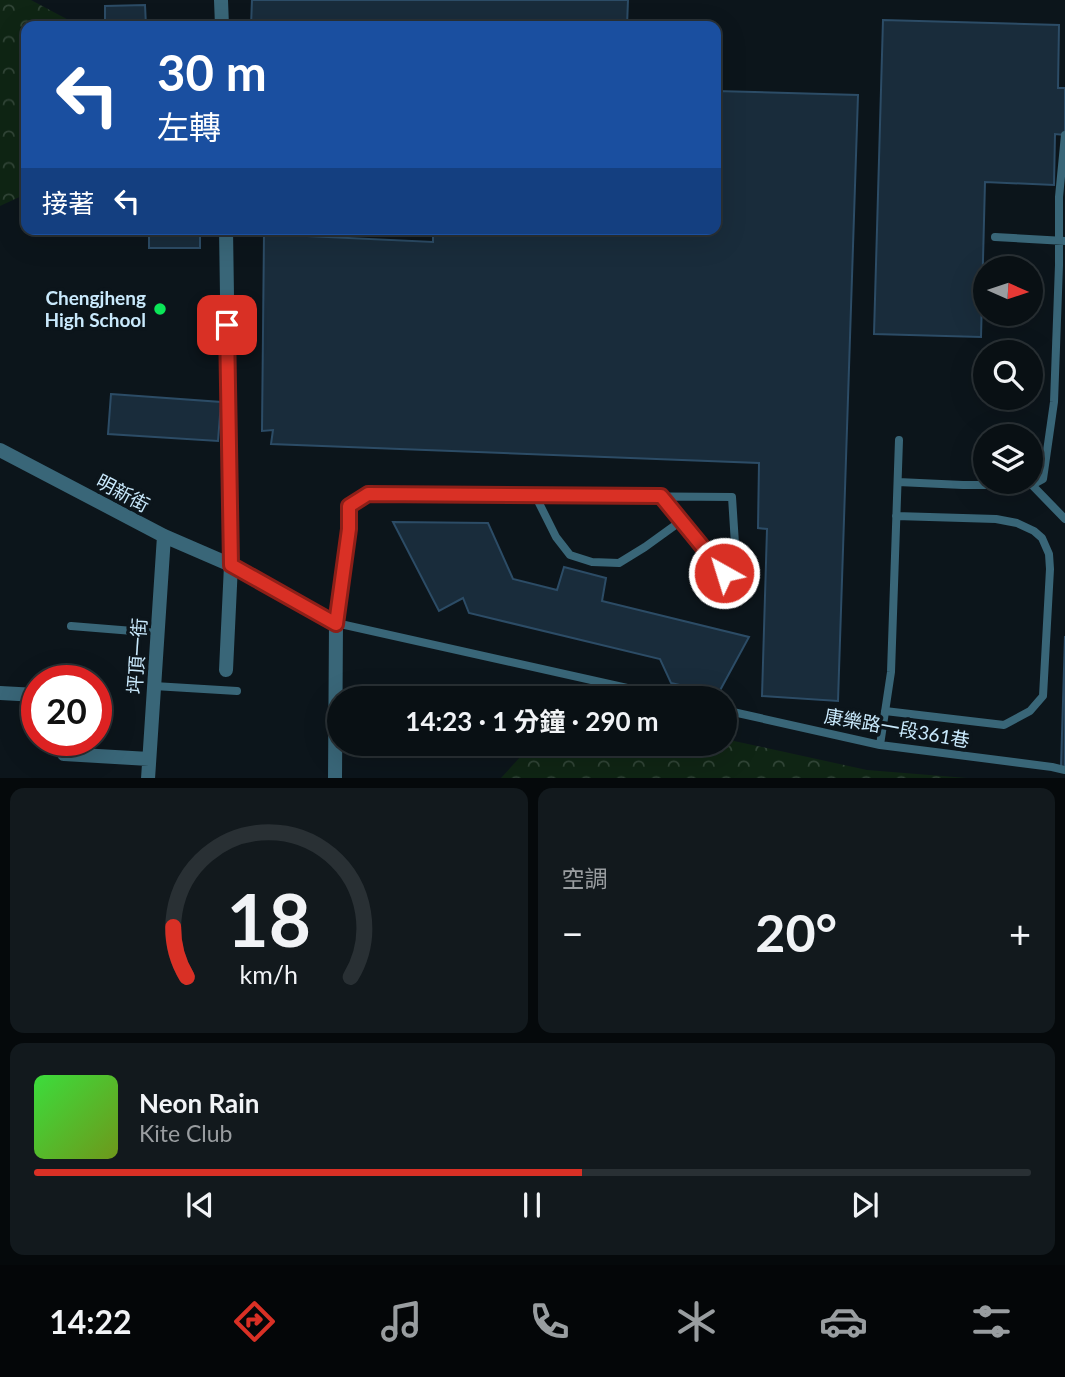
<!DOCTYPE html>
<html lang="zh-TW">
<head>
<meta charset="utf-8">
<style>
	body { margin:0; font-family:Lato,"Noto Sans TC",sans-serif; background:#12191d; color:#f1f3f6; height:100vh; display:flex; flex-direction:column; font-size:26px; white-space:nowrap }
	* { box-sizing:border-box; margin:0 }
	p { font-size:23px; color:#999da0 }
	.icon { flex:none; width:38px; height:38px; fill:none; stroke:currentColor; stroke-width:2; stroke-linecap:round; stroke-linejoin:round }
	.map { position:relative; height:778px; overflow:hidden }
	.panel { display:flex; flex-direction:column; gap:10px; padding:10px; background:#05090b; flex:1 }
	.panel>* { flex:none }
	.banner { position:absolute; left:21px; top:21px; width:700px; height:214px; border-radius:14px; box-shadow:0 7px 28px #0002,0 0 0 2px #293034; background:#1a4fa0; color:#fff; overflow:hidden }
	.needle { width:46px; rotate:93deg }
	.tools { position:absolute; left:973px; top:256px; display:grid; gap:14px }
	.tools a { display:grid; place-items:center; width:70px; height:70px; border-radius:50%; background:#091014; box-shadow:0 7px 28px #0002,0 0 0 2px #293034; font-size:35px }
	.speed { position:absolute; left:21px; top:665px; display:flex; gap:14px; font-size:35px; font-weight:700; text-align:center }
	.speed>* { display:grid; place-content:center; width:91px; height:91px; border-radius:50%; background:#091014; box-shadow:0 7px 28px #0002,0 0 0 2px #293034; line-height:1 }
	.speed .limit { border:10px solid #d22; background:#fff; color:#111 }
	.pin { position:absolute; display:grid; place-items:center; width:60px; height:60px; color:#fff; margin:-30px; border-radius:14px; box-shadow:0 4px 10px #0006 }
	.me { position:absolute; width:77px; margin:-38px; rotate:321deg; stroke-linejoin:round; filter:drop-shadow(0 0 5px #0008) }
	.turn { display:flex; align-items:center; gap:24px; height:147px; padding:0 21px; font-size:32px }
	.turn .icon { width:91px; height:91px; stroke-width:2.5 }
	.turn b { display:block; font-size:49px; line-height:60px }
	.then { display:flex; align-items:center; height:66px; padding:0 21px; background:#0003; gap:14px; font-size:26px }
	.big { font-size:52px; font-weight:700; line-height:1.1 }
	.panel .widget { flex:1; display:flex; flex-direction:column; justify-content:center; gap:10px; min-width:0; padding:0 24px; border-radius:14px; background:#12191d }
	.panel .dial { align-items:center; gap:0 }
	.dial svg { height:182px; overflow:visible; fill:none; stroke:#293034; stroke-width:7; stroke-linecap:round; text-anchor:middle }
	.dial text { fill:#f1f3f6; stroke:none }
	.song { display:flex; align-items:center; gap:21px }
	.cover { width:84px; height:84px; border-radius:10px; background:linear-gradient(135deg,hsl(120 70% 55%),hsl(80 70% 35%)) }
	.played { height:7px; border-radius:4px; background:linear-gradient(90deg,#d93025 55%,#293034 55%) }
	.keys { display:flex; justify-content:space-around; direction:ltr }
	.heat { display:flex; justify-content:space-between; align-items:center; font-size:38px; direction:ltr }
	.panel .tiles { flex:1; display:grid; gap:10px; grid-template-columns:1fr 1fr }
	.widget:last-child { grid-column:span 2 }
	.trip { position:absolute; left:327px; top:686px; width:410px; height:70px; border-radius:35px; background:#091014; box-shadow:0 7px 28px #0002,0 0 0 2px #293034; font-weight:700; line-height:70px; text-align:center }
	.tab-bar { display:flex; height:112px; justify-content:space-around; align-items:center; background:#040608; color:#999da0 }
	.tab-bar .icon { width:49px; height:49px }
	.tab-bar .active { color:#d93025 }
	.tab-bar b { font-size:32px; color:#f1f3f6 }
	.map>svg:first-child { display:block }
	.forest { fill:url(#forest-crowns) }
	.building { fill:#192c3b; stroke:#2c4c66; stroke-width:2 }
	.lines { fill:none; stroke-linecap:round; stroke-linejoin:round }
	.lane { stroke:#396678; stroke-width:8 }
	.street { stroke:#396678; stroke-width:14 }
	.route-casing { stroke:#8d1f18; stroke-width:18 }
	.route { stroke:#d93025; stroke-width:12 }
	.poi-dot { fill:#0be658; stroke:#0c151b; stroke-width:2.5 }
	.labels { text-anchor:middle; stroke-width:7; stroke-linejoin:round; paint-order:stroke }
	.poi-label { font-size:19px; font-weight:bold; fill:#c9e9fc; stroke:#0c151b; text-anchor:end }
	.street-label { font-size:19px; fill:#c9e9fc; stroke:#0c151b }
</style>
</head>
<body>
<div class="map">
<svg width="1065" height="779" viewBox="0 0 1065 779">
	<defs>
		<pattern id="forest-crowns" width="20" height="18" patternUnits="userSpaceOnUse" patternTransform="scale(1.75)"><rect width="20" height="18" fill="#0f2514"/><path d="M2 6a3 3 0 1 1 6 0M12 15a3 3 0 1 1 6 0" fill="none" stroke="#314537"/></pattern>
	</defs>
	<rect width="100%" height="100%" fill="#0c151b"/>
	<path class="forest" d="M 0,0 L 31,0 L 78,25 L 78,26 L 26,26 L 26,194 L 0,206 Z
		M 725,739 L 867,770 L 967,778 L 501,778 L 532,744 L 724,744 Z"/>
	<path class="building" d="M 252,0 L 628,0 L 627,26 L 251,26 Z
		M 145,5 L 146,26 L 105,26 L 105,6 Z
		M 883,20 L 1059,25 L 1058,88 L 1065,88 L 1065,135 L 1055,134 L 1054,185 L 985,182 L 981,337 L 874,334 Z
		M 716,91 L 858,95 L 838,701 L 762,696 L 767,529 L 758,528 L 759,463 L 271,444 L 273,430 L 262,431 L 264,234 L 433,242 L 433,229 L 716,229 Z
		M 149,229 L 200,229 L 200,248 L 149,248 Z
		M 111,394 L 221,402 L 218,441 L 108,434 Z
		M 393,522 L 488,523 L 513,579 L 557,590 L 564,567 L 606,578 L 602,601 L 749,637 L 718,694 L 671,683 L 660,659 L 469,613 L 463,598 L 439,611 Z
		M 1065,636 L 1065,767 L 1061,767 Z"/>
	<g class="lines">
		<path class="lane" d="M 995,237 L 1065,241
			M 898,482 L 963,485 L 1032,485 L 1043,479 L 1054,402 L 1059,265 L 1059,197 L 1065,135
			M 1032,485 L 1065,519
			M 535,495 L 556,537 L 570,555 L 592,562 L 619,563 L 645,547 L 681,521
			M 661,496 L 738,591
			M 71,626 L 158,633
			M 154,686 L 237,691
			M 672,698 L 336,623 L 349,529 L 349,506 L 368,494 L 732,497 L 738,591
			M 724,710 L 880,745 L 1052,767 L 1065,770
			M 885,711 L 1004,725 L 1030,711 L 1043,696 L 1050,569 L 1049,554 L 1042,538 L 1034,531 L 1017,523 L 996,519 L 896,516
			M 880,745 L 891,672 L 899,440"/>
		<path class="street" d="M 221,0 L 222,26
			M 0,450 L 164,536 L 231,565 L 336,623 L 335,779
			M 226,670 L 231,565 L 226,229
			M 0,693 L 37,695
			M 64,754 L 149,759
			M 148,779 L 164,536"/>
	</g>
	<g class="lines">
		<defs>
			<path id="route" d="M 227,325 L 231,565 L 336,624 L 349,529 L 349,506 L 368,494 L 661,496 L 724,573"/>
		</defs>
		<use href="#route" class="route-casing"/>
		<use href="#route" class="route"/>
	</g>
	<circle class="poi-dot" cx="160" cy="309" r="7"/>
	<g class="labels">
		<g class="poi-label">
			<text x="146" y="305">Chengjheng<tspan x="146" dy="22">High School</tspan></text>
		</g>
		<g class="street-label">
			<text transform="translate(123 493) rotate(28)" y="7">明新街</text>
			<text transform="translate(137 656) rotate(-86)" y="7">坪頂一街</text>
			<text transform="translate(897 728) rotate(10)" y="7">康樂路一段361巷</text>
		</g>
	</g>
</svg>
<div class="tools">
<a><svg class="needle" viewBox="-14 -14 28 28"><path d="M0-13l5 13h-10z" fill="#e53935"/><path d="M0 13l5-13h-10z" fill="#999da0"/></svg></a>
<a><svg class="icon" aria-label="search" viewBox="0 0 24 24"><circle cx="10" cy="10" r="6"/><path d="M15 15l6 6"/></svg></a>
<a><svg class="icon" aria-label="layers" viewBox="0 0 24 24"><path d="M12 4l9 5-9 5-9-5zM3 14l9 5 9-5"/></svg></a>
</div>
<div class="speed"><div class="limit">20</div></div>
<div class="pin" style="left:227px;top:325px;background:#d93025"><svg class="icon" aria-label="arrive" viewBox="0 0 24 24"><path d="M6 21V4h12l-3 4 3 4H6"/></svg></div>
<svg class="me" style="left:724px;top:573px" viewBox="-20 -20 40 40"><circle r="17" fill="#d93025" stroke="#fff" stroke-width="3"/><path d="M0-11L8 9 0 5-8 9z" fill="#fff"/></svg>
<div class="trip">14:23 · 1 分鐘 · 290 m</div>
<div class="banner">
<div class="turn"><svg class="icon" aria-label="left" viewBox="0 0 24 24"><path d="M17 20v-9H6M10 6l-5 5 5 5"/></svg><div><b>30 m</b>左轉</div></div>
<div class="then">接著<svg class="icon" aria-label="left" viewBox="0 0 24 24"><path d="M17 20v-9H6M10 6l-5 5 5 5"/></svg></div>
</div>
</div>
<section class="panel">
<div class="tiles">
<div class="widget dial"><svg viewBox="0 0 100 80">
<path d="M14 69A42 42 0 1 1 86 69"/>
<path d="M14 69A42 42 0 0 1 8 47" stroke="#d93025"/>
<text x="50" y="56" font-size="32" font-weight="700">18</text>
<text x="50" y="72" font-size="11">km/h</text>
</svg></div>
<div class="widget"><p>空調</p>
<div class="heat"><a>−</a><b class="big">20°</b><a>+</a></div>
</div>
<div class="widget">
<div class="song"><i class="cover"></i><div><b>Neon Rain</b><p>Kite Club</p></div></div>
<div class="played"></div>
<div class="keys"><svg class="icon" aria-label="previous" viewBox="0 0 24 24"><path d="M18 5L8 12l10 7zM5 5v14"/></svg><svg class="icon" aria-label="pause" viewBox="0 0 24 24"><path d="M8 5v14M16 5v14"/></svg><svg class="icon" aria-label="next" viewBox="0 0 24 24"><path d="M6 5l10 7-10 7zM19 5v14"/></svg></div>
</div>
</div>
</section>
<nav class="tab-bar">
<b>14:22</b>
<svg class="icon active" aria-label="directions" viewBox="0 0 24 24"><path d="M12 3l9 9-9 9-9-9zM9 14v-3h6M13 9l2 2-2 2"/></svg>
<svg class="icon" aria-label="music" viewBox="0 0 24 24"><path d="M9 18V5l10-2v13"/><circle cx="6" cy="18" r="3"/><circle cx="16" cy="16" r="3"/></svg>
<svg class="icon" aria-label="phone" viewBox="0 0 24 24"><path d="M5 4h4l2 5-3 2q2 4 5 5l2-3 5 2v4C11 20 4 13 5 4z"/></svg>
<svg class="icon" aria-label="climate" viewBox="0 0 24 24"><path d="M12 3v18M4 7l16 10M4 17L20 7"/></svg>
<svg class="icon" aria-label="car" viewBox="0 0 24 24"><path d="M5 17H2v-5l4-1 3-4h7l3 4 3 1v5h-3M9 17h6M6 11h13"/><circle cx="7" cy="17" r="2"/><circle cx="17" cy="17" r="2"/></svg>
<svg class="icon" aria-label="filters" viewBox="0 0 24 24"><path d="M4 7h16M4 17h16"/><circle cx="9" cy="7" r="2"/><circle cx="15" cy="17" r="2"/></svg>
</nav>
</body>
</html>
